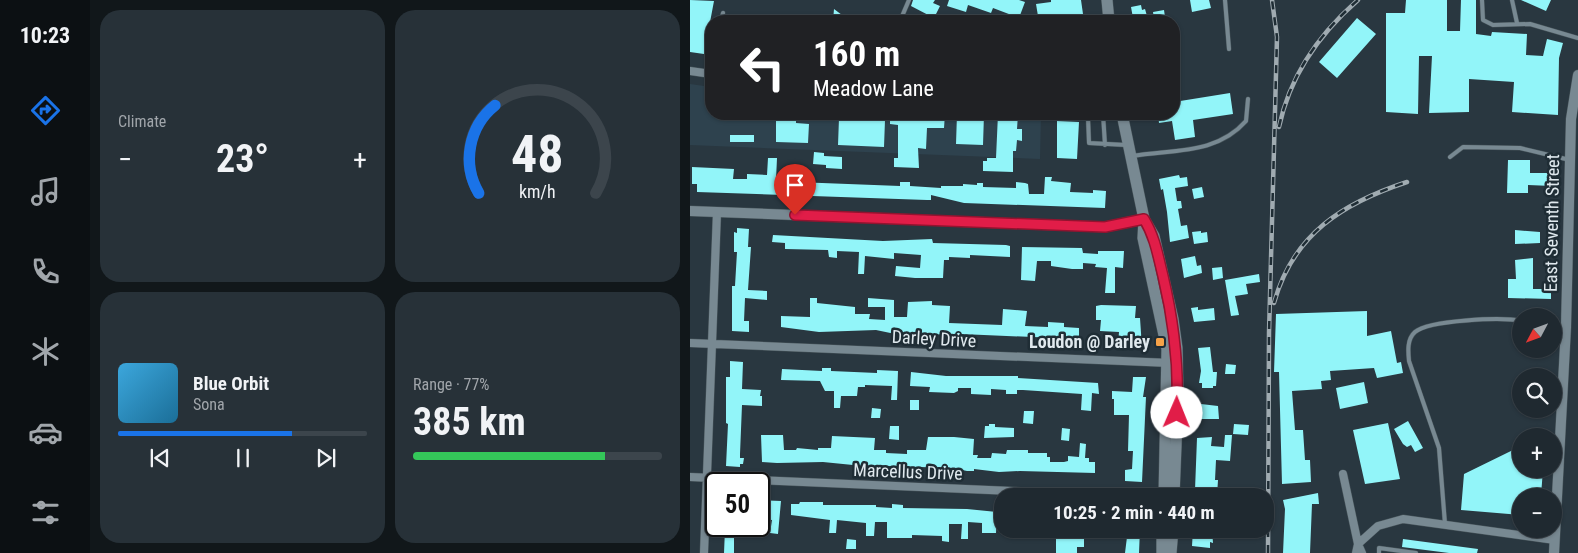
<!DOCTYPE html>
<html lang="en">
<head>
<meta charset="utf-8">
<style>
	body { margin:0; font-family:"Roboto Condensed",sans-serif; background:#273138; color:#f1f3f6; height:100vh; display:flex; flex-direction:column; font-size:19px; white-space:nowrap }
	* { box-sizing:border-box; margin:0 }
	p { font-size:16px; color:#a1a6ab }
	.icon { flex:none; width:28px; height:28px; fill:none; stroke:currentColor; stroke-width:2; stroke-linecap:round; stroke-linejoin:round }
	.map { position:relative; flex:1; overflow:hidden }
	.sheet { display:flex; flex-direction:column; gap:10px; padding:10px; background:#11171a; width:600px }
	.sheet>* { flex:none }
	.banner { position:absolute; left:15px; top:15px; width:475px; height:105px; border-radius:20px; box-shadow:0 1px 4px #0004,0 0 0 1px #3c454c; background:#202124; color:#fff; overflow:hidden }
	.needle { width:32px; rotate:229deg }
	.buttons { position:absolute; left:822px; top:308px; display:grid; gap:10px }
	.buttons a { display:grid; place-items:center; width:50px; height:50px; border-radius:50%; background:#1f2930; box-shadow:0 1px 4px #0004,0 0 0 1px #3c454c; font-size:25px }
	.speed { position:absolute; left:15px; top:472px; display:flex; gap:10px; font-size:25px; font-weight:700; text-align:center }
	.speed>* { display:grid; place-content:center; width:65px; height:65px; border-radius:50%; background:#1f2930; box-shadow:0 1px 4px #0004,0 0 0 1px #3c454c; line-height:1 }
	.speed .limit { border:2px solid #111; border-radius:8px; background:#fff; color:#111 }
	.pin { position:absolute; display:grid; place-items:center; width:42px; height:42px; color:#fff; margin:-51px -21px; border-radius:50% 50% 50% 0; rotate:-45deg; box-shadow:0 0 5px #0007 }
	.pin .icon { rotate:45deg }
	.me { position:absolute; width:55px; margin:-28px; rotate:1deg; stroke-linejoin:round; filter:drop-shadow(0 0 4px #0008) }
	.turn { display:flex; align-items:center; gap:18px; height:105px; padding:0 25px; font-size:22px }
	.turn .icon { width:65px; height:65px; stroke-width:2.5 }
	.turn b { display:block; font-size:35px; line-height:42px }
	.big { font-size:38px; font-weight:700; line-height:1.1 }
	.sheet .widget { flex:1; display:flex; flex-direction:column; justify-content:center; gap:8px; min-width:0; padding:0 18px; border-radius:20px; background:#273138 }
	.sheet .dial { align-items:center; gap:0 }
	.dial svg { height:130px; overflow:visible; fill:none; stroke:#3c454c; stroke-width:7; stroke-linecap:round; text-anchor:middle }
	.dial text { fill:#f1f3f6; stroke:none }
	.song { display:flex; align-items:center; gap:15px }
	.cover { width:60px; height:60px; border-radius:8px; background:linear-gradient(135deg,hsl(200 70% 55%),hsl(200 70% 35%)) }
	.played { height:5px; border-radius:2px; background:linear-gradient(90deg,#1a73e8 70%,#3c454c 70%) }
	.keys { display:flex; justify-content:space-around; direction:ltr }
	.heat { display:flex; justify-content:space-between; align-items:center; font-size:28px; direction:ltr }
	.charge { height:8px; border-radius:4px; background:linear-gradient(90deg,#34c759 77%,#3c454c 0) }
	.sheet .tiles { flex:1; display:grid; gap:10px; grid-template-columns:repeat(2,1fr) }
	.trip { position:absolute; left:304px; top:488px; width:280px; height:50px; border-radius:20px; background:#1f2930; box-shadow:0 1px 4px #0004,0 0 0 1px #3c454c; font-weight:700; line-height:50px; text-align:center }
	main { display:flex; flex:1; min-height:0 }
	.menu { display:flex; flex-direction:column; width:90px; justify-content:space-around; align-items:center; background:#0c1013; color:#a1a6ab }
	.menu .icon { width:35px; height:35px }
	.menu .on { color:#1a73e8 }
	.menu b { font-size:22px; color:#f1f3f6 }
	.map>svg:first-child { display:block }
	.built { fill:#2e424e }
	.building { fill:#92f5f9 }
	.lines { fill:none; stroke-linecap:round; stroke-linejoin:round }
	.service-casing { stroke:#47545a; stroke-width:5 }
	.minor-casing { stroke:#47545a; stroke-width:9 }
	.tertiary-casing { stroke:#47545a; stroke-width:11 }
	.secondary-casing { stroke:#47545a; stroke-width:12 }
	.service { stroke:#788992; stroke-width:4 }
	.minor { stroke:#788992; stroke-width:8 }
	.tertiary { stroke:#788992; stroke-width:10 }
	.secondary { stroke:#788992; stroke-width:11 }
	.rail-casing { stroke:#a0abb1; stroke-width:4.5 }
	.rail { stroke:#1f2d35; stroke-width:2.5; stroke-dasharray:8; stroke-linecap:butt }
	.route-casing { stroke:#92132f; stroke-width:12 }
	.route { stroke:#e11d48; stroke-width:9 }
	.poi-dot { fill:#f7a248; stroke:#1f2d35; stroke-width:2 }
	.labels { text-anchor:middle; stroke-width:5; stroke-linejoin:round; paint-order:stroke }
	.street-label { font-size:18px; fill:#e0e9ee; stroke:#1f2d35 }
	.poi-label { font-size:18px; font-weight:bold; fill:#e0e9ee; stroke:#1f2d35; text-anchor:end }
</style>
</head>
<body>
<main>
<nav class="menu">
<b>10:23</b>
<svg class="icon on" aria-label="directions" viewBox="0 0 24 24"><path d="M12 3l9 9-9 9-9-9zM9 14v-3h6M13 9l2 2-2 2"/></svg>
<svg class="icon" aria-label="music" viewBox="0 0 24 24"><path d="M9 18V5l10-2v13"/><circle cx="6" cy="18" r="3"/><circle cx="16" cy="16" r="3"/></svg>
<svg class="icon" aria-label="phone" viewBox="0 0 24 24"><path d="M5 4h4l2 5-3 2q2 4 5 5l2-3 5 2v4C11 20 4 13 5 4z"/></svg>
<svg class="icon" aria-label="climate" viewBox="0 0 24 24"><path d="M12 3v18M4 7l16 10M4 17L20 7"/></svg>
<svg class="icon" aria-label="car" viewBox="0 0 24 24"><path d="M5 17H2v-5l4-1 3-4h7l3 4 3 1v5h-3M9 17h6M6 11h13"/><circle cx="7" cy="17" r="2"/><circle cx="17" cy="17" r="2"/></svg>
<svg class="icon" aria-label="filters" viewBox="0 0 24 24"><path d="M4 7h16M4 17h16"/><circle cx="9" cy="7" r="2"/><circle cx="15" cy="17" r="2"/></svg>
</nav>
<section class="sheet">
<div class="tiles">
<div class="widget"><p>Climate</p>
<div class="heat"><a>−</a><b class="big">23°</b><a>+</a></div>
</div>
<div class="widget dial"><svg viewBox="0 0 100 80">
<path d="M14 69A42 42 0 1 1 86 69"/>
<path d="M14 69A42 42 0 0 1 24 15" stroke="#1a73e8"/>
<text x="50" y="56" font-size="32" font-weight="700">48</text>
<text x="50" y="72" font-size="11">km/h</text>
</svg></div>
<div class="widget">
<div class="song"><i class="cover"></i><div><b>Blue Orbit</b><p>Sona</p></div></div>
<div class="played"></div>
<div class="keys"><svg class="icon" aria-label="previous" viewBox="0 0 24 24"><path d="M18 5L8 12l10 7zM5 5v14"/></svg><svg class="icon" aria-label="pause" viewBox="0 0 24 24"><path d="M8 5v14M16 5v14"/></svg><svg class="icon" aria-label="next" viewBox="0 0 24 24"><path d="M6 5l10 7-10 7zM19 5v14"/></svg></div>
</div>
<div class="widget"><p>Range · 77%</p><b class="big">385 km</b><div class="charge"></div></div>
</div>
</section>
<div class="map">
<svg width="888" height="553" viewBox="0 0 888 553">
	<rect width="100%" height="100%" fill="#293740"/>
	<path class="built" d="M 0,84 L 21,87 L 21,114 L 351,114 L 350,159 L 0,145 Z"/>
	<path class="building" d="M 0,0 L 24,1 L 14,54 L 0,52 Z
		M 223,0 L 245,0 L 243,3 L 250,6 L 244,18 L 221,6 Z
		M 259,0 L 329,0 L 335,2 L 329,18 L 303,8 L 301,13 L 278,5 L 276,12 L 257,6 Z
		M 361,0 L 391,0 L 394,21 L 359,21 L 358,14 L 348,16 L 346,4 L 361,2 Z
		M 500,0 L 519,0 L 521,8 L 502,12 Z
		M 716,0 L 757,0 L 757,31 L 770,31 L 771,0 L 786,0 L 786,34 L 801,36 L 802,32 L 837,34 L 836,55 L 853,56 L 857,39 L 873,43 L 869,58 L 868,115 L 822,112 L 824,82 L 779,79 L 779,112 L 739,113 L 742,56 L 729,56 L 728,114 L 696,112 L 696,13 L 715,13 Z
		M 831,0 L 861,0 L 856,11 Z
		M 451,5 L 452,10 L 455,9 L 457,16 L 443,18 L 441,7 Z
		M 144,9 L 160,21 L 143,21 Z
		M 474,10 L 475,17 L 464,19 L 463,12 Z
		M 667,18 L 686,34 L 647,78 L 629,62 Z
		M 540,93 L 543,114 L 503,120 L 505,137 L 485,140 L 482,121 L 469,123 L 468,114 L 484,114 L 484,102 Z
		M 86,114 L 106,114 L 106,123 L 119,124 L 118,143 L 86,142 Z
		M 200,114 L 255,114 L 254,128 L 237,128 L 236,149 L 228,148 L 229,168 L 204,167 L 204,158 L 208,158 L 208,125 L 200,124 Z
		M 267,114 L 294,114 L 293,145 L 266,144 Z
		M 308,114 L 328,114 L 327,129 L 332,129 L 332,141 L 327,140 L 326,151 L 323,151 L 323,172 L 293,171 L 293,161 L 297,161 L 297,158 L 306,158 Z
		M 149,118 L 195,120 L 194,147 L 148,145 Z
		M 367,121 L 389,122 L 387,159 L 367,158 Z
		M 40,135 L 64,135 L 64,142 L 40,142 Z
		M 124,152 L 134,153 L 134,156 L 152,157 L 152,169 L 136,168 L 136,165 L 123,164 Z
		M 78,158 L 87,158 L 86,180 L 92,184 L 106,184 L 106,182 L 210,186 L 210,182 L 220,182 L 220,186 L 251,188 L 251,186 L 273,186 L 273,184 L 287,185 L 287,183 L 293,183 L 293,187 L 326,188 L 326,182 L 335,183 L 338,184 L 339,194 L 354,194 L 355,177 L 362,177 L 361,181 L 381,183 L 380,192 L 403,193 L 403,190 L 416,191 L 415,208 L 274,203 L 241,195 L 241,200 L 237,200 L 7,192 L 7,184 L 2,184 L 2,167 L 44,169 L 43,179 L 57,179 L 57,174 L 77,175 Z
		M 818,160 L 840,160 L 840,173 L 863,173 L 862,186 L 838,185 L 838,193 L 817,193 Z
		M 489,175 L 490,178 L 497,177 L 498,186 L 485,188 L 487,201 L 491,201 L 492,208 L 488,209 L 491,226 L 497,225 L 499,238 L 480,242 L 477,212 L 473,189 L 471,190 L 469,179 Z
		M 512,187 L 514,197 L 504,199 L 502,189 Z
		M 47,228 L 59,229 L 58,247 L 61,247 L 58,290 L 77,291 L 77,300 L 55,298 L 54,321 L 59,321 L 59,332 L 42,331 L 42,286 L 45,286 L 47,252 L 44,252 L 44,232 L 47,233 Z
		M 825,230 L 850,232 L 850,243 L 825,244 Z
		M 511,231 L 511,233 L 517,232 L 518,242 L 504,244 L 502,232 Z
		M 83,235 L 193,241 L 242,239 L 243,243 L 316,245 L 320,246 L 320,257 L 280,255 L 280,258 L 259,257 L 259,260 L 254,260 L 253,278 L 225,278 L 205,276 L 206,266 L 230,268 L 231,255 L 204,253 L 204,259 L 175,256 L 174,274 L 168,274 L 169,252 L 147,251 L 147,258 L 139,257 L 138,250 L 95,249 L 95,243 L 82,242 Z
		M 332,247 L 392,248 L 393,253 L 408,254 L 408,251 L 434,251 L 433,268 L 425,267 L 425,293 L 415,293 L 417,268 L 405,267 L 406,264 L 393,263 L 393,269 L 382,269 L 361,266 L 361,261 L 347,261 L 345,281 L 331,280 Z
		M 505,256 L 507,266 L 511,265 L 512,273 L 494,278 L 491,259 Z
		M 843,258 L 843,289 L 861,289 L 861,299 L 818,298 L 818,279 L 826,279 L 825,260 Z
		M 532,267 L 533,278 L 523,280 L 522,268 Z
		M 569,274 L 570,282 L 556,284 L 558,294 L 545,296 L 549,315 L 541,316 L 535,280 Z
		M 120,298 L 127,298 L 127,303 L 165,307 L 165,314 L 180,314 L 179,319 L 195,320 L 195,307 L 178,307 L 178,298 L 204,300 L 204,317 L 217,317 L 218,302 L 242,301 L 242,305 L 260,306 L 259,323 L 312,325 L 313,309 L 337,311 L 335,326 L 358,327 L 358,322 L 374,323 L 374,327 L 389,328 L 389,339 L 271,334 L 210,335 L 186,330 L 129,332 L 91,327 L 91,316 L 120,317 Z
		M 411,305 L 446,306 L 445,318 L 450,318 L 452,348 L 428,344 L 429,332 L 410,331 L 411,320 L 406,320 L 406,306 Z
		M 508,307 L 508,310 L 524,308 L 525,320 L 504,322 L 501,308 Z
		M 677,311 L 677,336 L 701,331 L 707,363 L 711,362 L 713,373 L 687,378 L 684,368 L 640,371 L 641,380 L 631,381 L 632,389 L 602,391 L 605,430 L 613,430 L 615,460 L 620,460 L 621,482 L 592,484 L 589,372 L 584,372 L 586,314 Z
		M 520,347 L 523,372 L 527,372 L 526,386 L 523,386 L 523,388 L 512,388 L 512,383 L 509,383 L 511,371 L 508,348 Z
		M 40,361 L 53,362 L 52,389 L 71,390 L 70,396 L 72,396 L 72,406 L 52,405 L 50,454 L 50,458 L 54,458 L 53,464 L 50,464 L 50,467 L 36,466 L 38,424 L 36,423 L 36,377 L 40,377 Z
		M 536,364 L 546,365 L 545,374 L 535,374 Z
		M 132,368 L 141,368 L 141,371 L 187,373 L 187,370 L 208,371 L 207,400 L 201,400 L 202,386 L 175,385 L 175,387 L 168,387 L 167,396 L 151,396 L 150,408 L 144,408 L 144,391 L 135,391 L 130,381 L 91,380 L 92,369 L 132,371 Z
		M 221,372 L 256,376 L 328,376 L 328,378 L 408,383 L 409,394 L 402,393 L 401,411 L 391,410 L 392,394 L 333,390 L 327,390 L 327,394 L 316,394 L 316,390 L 301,389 L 301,395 L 281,394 L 281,388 L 268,388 L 268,391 L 264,393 L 239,392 L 240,387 L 220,386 Z
		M 443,377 L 456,377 L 453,397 L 456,397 L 452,482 L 435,481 L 435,470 L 442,469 L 443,451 L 438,451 L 439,415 L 424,415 L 424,399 L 422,399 L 422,391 L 442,392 Z
		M 674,382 L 678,403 L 650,409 L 646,388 Z
		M 220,400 L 229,400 L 229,410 L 220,410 Z
		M 511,404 L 528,406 L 529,419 L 507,419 L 508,408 L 511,408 Z
		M 182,408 L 191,409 L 190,418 L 181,418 Z
		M 334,411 L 344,411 L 343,424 L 333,423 Z
		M 718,421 L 733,448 L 725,452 L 721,445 L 717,447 L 713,444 L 704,429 Z
		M 698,423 L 710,479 L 675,484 L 663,430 Z
		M 299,424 L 305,424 L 305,427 L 324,428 L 324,437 L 294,438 L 295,426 L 299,426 Z
		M 544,424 L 559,425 L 558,435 L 543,434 Z
		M 200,426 L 209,426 L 209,440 L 199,439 Z
		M 372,428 L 380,429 L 379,441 L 371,440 Z
		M 71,435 L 93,435 L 94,450 L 106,450 L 107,448 L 128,450 L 128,448 L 141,448 L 142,436 L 185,438 L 184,450 L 196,450 L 196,453 L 217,454 L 217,450 L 236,450 L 238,437 L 264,437 L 284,439 L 283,455 L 288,455 L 287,458 L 301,458 L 302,453 L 316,454 L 317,450 L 338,450 L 338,453 L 357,453 L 357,457 L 360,457 L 360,462 L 374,462 L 378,461 L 378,456 L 389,457 L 390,443 L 396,444 L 395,458 L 399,458 L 399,462 L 405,462 L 405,473 L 330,471 L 309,472 L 284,469 L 284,471 L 277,471 L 263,468 L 198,466 L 191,465 L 191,468 L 163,468 L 163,465 L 133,462 L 87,463 L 72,462 Z
		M 535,435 L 542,435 L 540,461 L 526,460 L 525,480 L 528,480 L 527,496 L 510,496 L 510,490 L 505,490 L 507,438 L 522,437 L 521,446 L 534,447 Z
		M 823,450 L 823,463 L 831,463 L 831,469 L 853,469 L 851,496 L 831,496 L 831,515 L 771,510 L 774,474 Z
		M 628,493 L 629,504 L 622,504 L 620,553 L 593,553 L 595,509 L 593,500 Z
		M 69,500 L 91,501 L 88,534 L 80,533 L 82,520 L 72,519 Z
		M 110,502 L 133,502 L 133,505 L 186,505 L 186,507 L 202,508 L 202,504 L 213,505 L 213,508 L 277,509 L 307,512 L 306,533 L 292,533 L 292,523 L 278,522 L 278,539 L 271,539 L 272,524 L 259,524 L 259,542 L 252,541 L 252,536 L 222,535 L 222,538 L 197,538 L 197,522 L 185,522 L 184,536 L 176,536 L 176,523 L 147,520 L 146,533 L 139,533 L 140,520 L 101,515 L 101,504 L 109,504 Z
		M 35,529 L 44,529 L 44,553 L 34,553 Z
		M 378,529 L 394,529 L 394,547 L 387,547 L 387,553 L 366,553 L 366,538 L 378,539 Z
		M 438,529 L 450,529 L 449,553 L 435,553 Z
		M 503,529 L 522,529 L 523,543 L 520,542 L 520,548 L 502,546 Z
		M 157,539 L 166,540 L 166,549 L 156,549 Z
		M 713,539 L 788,549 L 787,553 L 759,553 L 712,547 Z"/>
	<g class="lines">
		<defs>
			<path id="service" d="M 535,0 L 539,49
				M 792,0 L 793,20 L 803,25 L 840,24 L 888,38
				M 822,0 L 827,23
				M 31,21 L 33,13
				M 210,21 L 219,0
				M 386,114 L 386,116 L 398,117 L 399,143 L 436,145
				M 413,114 L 415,145
				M 442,156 C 483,149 526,155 556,121 L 558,99
				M 760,157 L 773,147 L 830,148 L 880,160
				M 864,326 L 874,327
				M 755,524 L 749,448 L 719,361 C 718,351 717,339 725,332 C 739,320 812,317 831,321
				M 689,553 L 689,548 L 726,553"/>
			<path id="minor" d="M 0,71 L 21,74
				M 0,343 L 480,363
				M 653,474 L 668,544 L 688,526 L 713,519 L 865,540
				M 0,477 L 435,496
				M 14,553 L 27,212
				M 666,553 L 668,544 L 672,553"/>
			<path id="tertiary" d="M 0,211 L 415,227 L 454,219
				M 864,553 L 876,327 L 881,119 L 888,75"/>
			<path id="secondary" d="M 417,0 L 419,21
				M 432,114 L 454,219 L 453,238 L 477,349 L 474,496
				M 454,219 L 464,236 L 483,319 L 487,348 L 488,396 L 484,496
				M 472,553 L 472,529
				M 481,553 L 483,529"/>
		</defs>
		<use href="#service" class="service-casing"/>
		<use href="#minor" class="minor-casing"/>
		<use href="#tertiary" class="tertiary-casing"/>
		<use href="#secondary" class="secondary-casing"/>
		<use href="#service" class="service"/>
		<use href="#minor" class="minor"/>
		<use href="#tertiary" class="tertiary"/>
		<use href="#secondary" class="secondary"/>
		<defs>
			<path id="rail" d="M 589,127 C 600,75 629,34 668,0
				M 584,303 C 603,234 653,203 717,182
				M 578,553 L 579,333 L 587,37 L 582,0"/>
		</defs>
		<use href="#rail" class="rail-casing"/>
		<use href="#rail" class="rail"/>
	</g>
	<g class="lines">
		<defs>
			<path id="route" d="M 105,215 L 415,227 L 454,219 C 465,237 468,256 473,276 C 484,322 489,366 487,413"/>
		</defs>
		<use href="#route" class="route-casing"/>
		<use href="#route" class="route"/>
	</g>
	<rect class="poi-dot" x="465" y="337" width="10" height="10" rx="2.5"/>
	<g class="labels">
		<g class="street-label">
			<text transform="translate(862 223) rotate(-89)" y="6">East Seventh Street</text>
			<text transform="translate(244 339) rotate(3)" y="6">Darley Drive</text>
			<text transform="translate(218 472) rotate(2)" y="6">Marcellus Drive</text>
		</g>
		<g class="poi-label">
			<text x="460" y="348">Loudon @ Darley</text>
		</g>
	</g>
</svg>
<div class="buttons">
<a><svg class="needle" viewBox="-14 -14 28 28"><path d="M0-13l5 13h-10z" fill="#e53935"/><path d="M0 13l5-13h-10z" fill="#a1a6ab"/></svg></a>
<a><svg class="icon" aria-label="search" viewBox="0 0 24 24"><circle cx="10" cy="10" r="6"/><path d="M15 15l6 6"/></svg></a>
<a>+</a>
<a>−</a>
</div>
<div class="speed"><div class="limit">50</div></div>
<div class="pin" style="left:105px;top:215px;background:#d93025"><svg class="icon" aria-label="arrive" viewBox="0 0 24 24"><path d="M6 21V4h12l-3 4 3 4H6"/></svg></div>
<svg class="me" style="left:487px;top:413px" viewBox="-20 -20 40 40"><circle r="19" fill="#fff"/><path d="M0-13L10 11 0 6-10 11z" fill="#e11d48"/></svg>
<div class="trip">10:25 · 2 min · 440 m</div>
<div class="banner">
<div class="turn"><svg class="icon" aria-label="left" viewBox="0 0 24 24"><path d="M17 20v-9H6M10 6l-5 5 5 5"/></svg><div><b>160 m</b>Meadow Lane</div></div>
</div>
</div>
</main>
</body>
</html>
